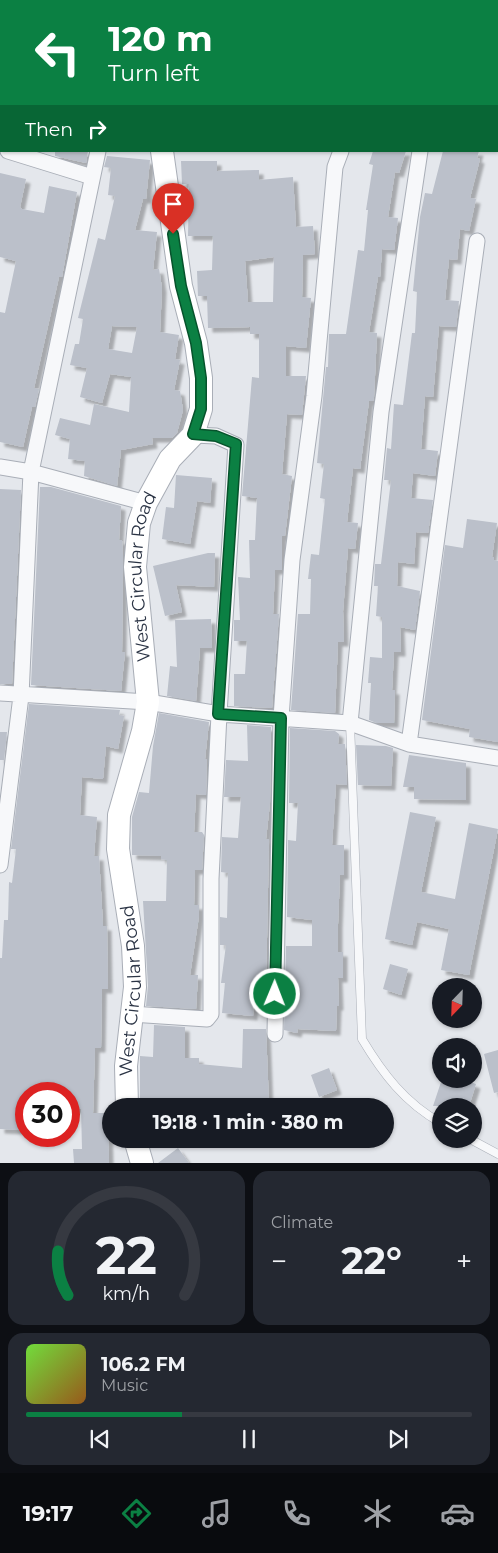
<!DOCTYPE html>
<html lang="en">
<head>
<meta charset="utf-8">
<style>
	body { margin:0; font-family:Montserrat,sans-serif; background:#242831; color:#f1f3f6; height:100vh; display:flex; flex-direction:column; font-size:19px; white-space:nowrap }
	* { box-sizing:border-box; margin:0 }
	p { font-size:16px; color:#9ea1a6 }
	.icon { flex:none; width:28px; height:28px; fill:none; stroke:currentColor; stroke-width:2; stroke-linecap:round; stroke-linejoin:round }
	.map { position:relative; height:1163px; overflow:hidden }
	.sheet { display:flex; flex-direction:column; gap:8px; padding:8px; background:#0d0f14; flex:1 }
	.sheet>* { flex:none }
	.hud { position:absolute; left:0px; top:0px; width:499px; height:152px; box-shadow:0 1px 4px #0004; background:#0b8043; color:#fff; overflow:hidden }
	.needle { width:32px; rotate:203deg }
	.controls { position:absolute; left:432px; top:978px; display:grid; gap:10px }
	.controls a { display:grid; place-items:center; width:50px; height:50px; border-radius:50%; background:#171b24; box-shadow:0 1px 4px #0004; font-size:25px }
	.speed { position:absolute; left:15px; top:1082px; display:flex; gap:10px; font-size:25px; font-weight:700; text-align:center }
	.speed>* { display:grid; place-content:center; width:65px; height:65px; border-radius:50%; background:#171b24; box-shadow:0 1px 4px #0004; line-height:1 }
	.speed .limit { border:8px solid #d22; background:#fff; color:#111 }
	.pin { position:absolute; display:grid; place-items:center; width:42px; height:42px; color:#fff; margin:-51px -21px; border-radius:50% 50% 50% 0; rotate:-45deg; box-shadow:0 0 5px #0007 }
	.pin .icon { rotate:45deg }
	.me { position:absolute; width:55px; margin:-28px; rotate:1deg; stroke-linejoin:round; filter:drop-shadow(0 0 4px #0008) }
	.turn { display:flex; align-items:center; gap:18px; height:105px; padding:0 25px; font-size:22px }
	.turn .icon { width:65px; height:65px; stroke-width:2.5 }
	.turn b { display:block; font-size:35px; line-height:42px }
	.then { display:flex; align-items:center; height:48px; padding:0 25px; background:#0003; gap:10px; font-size:19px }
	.big { font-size:38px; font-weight:700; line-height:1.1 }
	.sheet .widget { flex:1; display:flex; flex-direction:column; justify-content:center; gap:8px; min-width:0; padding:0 18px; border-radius:15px; background:#242831 }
	.sheet .dial { align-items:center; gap:0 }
	.dial svg { height:130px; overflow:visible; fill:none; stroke:#363941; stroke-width:7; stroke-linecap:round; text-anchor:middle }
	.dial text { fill:#f1f3f6; stroke:none }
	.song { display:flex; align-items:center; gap:15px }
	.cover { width:60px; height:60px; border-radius:8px; background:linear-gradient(135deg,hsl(100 70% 55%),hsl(30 70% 35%)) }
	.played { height:5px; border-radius:2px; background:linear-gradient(90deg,#0b8043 35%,#363941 35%) }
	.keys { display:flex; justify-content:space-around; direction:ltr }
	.heat { display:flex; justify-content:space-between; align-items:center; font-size:28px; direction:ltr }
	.sheet .tiles { flex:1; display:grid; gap:8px; grid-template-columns:1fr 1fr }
	.widget:last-child { grid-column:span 2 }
	.trip { position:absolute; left:102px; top:1098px; width:292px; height:50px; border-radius:25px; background:#171b24; box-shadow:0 1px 4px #0004; font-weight:700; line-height:50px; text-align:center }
	.tabs { display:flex; height:80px; justify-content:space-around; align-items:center; background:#090b0e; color:#9ea1a6 }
	.tabs .icon { width:35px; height:35px }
	.tabs .current { color:#0b8043 }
	.tabs b { font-size:22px; color:#f1f3f6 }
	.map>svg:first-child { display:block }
	.building { fill:#bbc0ca; fill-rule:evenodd; filter:url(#shadow) }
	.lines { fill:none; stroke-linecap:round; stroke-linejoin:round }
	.lane-casing { stroke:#a9aeb7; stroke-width:9 }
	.street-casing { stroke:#a9aeb7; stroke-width:17 }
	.secondary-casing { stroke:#a9aeb7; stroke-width:24 }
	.lane { stroke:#f7f8fa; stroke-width:8 }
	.street { stroke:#f7f8fa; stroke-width:15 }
	.secondary { stroke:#fff; stroke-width:22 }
	.route-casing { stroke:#07532c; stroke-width:12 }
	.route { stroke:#0b8043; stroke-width:9 }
	.labels { text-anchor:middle; stroke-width:4.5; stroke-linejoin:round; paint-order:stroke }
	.street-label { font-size:18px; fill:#2b3445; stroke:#f4f6f9 }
</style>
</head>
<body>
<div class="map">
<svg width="498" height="1163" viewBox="0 0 498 1163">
	<defs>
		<filter id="shadow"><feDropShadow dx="4.5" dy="4.5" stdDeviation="1" flood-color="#0004"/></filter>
	</defs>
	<rect width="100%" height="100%" fill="#e4e7ec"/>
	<path class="building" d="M 55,151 L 88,151 L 86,163 L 55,156 Z
		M 373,151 L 406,151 L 399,173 L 395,172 L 388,217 L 398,218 L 394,250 L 382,249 L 380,277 L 378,277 L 369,332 L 377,333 L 374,397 L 373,401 L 369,401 L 360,469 L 353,468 L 347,522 L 358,523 L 355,549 L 348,548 L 343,611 L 344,642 L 338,642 L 335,713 L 291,710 L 298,614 L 310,614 L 311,579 L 308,579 L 311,554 L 319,555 L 325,499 L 320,498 L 324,464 L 317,463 L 326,367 L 328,367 L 329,334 L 346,334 L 358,250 L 364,251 L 368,210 L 366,210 L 373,165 L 369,164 Z
		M 443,151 L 479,151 L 477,158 L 480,159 L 470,198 L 476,199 L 469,231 L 460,229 L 457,260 L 449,259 L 445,300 L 459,301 L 456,327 L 439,326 L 433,397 L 425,396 L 421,449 L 438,451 L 435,476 L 413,473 L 411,498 L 433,500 L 428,533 L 416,532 L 414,564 L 398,562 L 397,586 L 420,591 L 415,630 L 400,627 L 401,652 L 394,652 L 392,690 L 395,690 L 394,723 L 377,723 L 369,720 L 371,683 L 368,683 L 370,657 L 382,658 L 382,617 L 376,616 L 378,586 L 374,586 L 375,564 L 381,564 L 391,480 L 384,480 L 387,448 L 391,449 L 394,404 L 403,405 L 412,333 L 415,333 L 417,292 L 413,291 L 420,217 L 425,193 L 432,194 Z
		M 107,156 L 150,160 L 146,199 L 143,199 L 135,230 L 157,232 L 153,270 L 159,269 L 162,288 L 160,332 L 179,335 L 175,359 L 180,360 L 174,390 L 180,391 L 183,410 L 177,433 L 172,438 L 152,438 L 153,444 L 121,450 L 117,486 L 84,476 L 85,461 L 68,459 L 70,439 L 55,435 L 60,418 L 90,425 L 94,404 L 129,412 L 131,377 L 110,374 L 102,403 L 80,397 L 87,368 L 70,365 L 75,344 L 79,344 L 83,319 L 78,318 L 98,238 L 105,240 L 115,196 L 108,195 L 111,168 L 104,167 ZM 112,326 L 137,327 L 132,353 L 108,349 Z
		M 181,161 L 217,161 L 217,171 L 259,170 L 259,180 L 293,177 L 296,227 L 313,226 L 315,254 L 303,255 L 302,297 L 311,298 L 306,348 L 286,346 L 286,376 L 306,376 L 302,415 L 287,414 L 282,474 L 292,476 L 285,536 L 282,536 L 282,570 L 275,570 L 273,614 L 279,614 L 272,708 L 234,706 L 234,674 L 245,674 L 247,641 L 234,641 L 234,620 L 240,620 L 238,577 L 250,578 L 249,540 L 255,540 L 257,498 L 242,496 L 252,377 L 259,378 L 259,334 L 250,334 L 250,327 L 208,328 L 207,296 L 198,296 L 197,271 L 212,270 L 213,236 L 188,236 L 189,184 L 182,184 ZM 274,257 L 273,302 L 248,302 L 245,261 Z
		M 0,173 L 26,179 L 20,207 L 22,209 L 44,213 L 49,186 L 77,192 L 62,277 L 59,277 L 34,388 L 39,389 L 35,407 L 32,407 L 23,447 L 0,442 L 0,312 L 5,313 L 16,261 L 0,257 Z
		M 176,475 L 212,478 L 210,503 L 197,501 L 190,544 L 162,539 L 166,507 L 174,508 Z
		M 40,487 L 51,487 L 121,506 L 119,540 L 122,540 L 123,557 L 122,652 L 125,652 L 121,691 L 31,685 Z
		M 0,489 L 21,490 L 12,684 L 0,684 Z
		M 467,519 L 497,523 L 492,557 L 494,557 L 494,560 L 498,561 L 498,742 L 469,737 L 470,729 L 422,720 L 445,545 L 463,548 Z
		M 208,553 L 215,553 L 214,587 L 176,585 L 182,612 L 165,616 L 153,566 Z
		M 211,619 L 212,648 L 200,648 L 196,701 L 167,696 L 170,666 L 177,667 L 175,620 Z
		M 29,704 L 120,710 L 119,715 L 124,716 L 118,749 L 106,746 L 103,779 L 82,777 L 80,815 L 97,817 L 94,856 L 99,856 L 103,926 L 107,926 L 108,989 L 102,989 L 101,1048 L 95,1048 L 93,1113 L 108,1113 L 109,1163 L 74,1163 L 73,1149 L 82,1149 L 81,1109 L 69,1109 L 69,1094 L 26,1094 L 26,1106 L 22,1105 L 21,1130 L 0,1129 L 0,958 L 2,958 L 4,920 L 8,920 L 9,882 L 12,883 L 16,849 L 11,849 Z
		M 159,713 L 209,722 L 205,759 L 207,759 L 206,795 L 196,794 L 194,832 L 202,832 L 204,835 L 202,870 L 195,870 L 194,905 L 199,905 L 199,916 L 190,975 L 198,975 L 196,1009 L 146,1006 L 148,986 L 143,901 L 166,901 L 167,860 L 161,859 L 161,856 L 132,855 L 132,817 L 139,792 L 149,793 L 153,746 Z
		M 247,725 L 271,727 L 270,803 L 266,839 L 269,839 L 266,988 L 255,986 L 253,1016 L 222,1013 L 225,983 L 221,983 L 226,945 L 220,945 L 220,917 L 227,918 L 228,873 L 221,872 L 222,837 L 238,838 L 241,797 L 224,797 L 226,760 L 248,761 Z
		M 290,728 L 335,731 L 339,734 L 338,744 L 345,744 L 347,785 L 336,784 L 332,845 L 344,845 L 344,875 L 340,875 L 338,924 L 338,952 L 343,952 L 343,978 L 338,978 L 339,1006 L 337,1006 L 336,1031 L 298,1029 L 297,1033 L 284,1030 L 286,946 L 312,946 L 312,920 L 287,917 L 288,840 L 296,841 L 298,803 L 289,803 Z
		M 0,732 L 7,732 L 4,760 L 0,760 Z
		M 356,745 L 386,746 L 393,748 L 391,786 L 358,785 Z
		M 409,755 L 466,763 L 466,800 L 414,799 L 414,787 L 403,787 Z
		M 410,812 L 436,817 L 421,892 L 455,899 L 469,823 L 498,829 L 469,975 L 441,970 L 449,929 L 417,922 L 412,945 L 385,939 Z
		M 390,964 L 408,969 L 401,995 L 383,989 Z
		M 154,1025 L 185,1027 L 185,1058 L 199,1058 L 199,1064 L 242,1068 L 243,1029 L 266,1029 L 269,1105 L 191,1100 L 191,1106 L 140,1106 L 140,1056 L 153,1057 Z
		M 498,1050 L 498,1092 L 494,1093 L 484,1054 Z
		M 329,1068 L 337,1090 L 319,1097 L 311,1075 Z
		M 442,1079 L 461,1079 L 476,1084 L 469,1106 L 433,1106 Z
		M 178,1148 L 189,1163 L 158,1163 Z"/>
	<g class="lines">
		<defs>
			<path id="lane" d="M 350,723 L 362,1039 C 383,1074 405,1103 441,1123
				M 470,1139 L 498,1154"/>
			<path id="street" d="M 396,1 L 396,0
				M 461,1 L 462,0
				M 8,151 L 92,177
				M 0,467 L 31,472 L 146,503
				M 0,693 L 148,702 L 219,714 L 350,723 L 409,744 L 498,758
				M 350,723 L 381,412 L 420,151
				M 409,744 L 477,241
				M 0,865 L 21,696 L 31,472 L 98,151
				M 131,1014 L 207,1019 L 211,1014 L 211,879 L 219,714 L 236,445 L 216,436 L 193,435
				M 275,1034 L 281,718 L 292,560 L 314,396 L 335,167 L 341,151"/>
			<g id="secondary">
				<path d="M 223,1 L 224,0"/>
				<path id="s1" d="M 127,1106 L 126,1066 L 135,987 L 133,946 L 118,849 L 119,815 L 143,731 L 148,702 L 135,567 L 139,523 L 146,503 L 170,459 L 193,435 L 201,409 L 201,378 L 196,343 L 181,286 L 162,151"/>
				<path d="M 135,1139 L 142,1163"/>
			</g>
		</defs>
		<use href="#lane" class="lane-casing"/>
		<use href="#street" class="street-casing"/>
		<use href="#secondary" class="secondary-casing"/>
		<use href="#lane" class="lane"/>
		<use href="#street" class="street"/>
		<use href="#secondary" class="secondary"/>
	</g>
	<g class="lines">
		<defs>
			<path id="route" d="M 173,234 L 181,286 L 196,343 L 201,378 L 201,409 L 193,434 L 216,436 L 236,444 L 218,714 L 281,718 L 275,994"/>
		</defs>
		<use href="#route" class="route-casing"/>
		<use href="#route" class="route"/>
	</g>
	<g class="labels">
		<g class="street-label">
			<text dy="6" stroke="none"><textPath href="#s1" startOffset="536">West Circular Road</textPath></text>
			<text dy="6" stroke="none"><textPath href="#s1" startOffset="116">West Circular Road</textPath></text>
		</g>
	</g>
</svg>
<div class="controls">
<a><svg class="needle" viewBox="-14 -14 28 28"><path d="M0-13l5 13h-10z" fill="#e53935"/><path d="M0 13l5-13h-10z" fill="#9ea1a6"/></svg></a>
<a><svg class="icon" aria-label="sound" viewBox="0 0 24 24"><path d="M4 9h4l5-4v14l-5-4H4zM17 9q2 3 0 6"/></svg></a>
<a><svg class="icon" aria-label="layers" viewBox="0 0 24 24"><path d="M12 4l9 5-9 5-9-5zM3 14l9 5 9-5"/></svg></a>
</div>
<div class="speed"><div class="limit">30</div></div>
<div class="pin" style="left:173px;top:234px;background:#d93025"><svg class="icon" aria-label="arrive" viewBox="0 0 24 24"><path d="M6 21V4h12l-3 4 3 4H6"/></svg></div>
<svg class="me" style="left:275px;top:994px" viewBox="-20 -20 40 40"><circle r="17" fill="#0b8043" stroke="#fff" stroke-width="3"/><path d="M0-11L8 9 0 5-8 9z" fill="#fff"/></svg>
<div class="trip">19:18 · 1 min · 380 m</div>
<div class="hud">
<div class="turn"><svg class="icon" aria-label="left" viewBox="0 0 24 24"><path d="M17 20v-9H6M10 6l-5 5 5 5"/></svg><div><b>120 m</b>Turn left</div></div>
<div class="then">Then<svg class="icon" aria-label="right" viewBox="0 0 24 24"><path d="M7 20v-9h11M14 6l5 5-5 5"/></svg></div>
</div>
</div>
<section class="sheet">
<div class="tiles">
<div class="widget dial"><svg viewBox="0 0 100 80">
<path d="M14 69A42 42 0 1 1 86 69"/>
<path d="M14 69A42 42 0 0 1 8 42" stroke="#0b8043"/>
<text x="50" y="56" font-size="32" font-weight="700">22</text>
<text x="50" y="72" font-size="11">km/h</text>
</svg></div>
<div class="widget"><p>Climate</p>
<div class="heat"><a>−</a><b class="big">22°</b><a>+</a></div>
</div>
<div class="widget">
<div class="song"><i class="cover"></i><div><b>106.2 FM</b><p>Music</p></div></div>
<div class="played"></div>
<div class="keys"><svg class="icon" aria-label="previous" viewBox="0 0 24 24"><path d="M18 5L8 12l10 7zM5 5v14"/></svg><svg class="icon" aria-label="pause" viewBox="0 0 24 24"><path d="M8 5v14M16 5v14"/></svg><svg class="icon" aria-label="next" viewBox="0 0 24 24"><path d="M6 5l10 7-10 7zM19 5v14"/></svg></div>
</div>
</div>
</section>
<nav class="tabs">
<b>19:17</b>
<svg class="icon current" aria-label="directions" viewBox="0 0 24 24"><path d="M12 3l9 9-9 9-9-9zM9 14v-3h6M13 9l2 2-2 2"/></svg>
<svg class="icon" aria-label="music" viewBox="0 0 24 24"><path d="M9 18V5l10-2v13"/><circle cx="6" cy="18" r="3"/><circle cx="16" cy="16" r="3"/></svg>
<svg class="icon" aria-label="phone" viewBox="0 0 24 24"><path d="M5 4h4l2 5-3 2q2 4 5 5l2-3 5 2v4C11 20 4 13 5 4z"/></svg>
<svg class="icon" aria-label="climate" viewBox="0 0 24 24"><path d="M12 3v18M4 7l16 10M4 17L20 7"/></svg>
<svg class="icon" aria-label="car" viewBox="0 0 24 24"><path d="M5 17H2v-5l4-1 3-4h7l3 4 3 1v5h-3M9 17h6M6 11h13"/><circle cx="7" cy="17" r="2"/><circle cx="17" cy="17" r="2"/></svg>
</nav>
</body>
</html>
